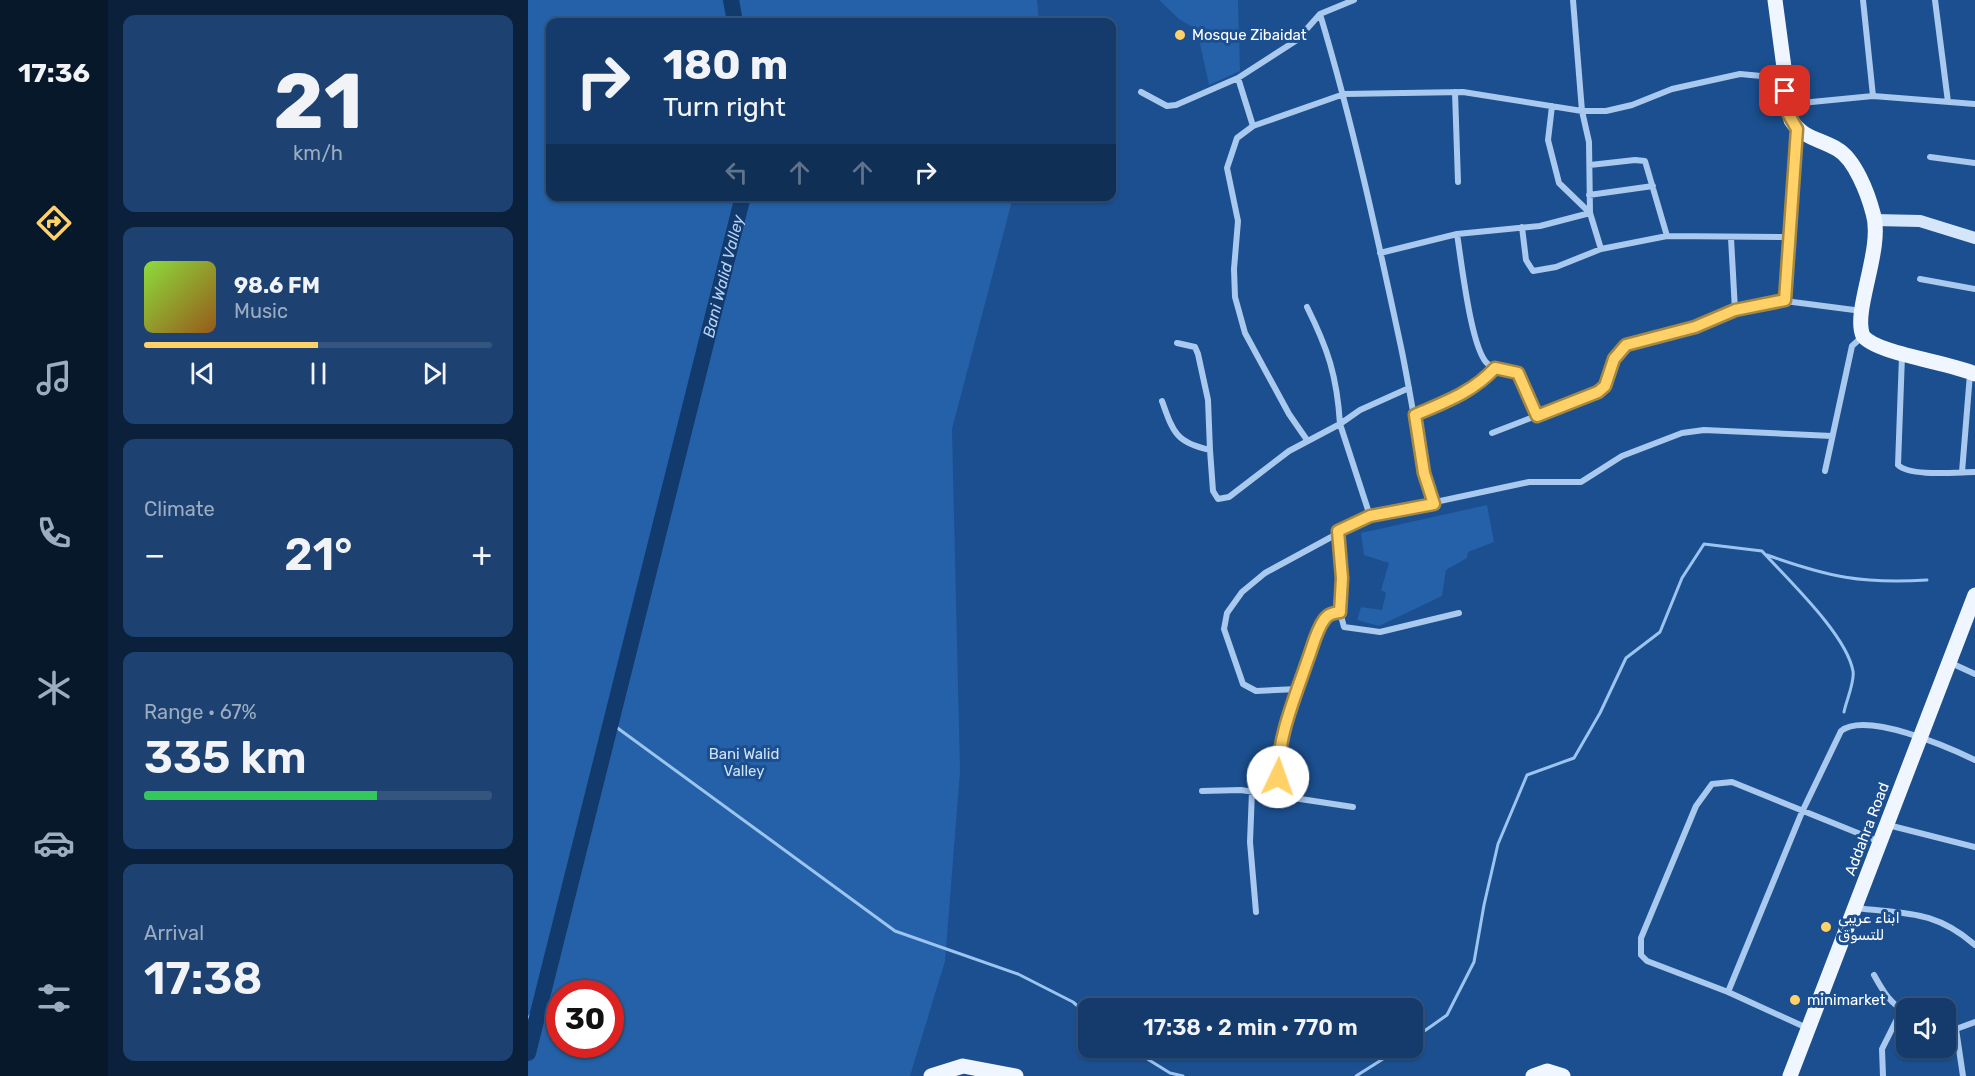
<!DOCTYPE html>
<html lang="en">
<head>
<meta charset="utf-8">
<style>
	body { margin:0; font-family:Rubik,"Noto Naskh Arabic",sans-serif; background:#1d4271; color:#f1f3f6; height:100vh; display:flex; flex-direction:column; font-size:22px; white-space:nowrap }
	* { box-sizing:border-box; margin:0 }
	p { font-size:20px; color:#9dadc1 }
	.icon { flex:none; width:33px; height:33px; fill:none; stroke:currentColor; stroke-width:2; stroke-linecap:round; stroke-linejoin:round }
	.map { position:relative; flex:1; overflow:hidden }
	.drawer { display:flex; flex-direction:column; gap:15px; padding:15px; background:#0b203b; width:420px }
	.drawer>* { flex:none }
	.top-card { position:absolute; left:18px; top:18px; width:570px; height:183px; border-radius:12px; box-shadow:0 2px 4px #0004,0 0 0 2px #33557e; background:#143b6b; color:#f1f3f6; overflow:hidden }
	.tools { position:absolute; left:1368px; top:998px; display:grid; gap:12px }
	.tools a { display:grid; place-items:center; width:60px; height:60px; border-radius:12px; background:#143b6b; box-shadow:0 2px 4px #0004,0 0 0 2px #33557e; font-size:30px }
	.speed { position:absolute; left:18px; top:980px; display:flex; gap:12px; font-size:30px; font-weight:700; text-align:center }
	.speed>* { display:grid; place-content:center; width:78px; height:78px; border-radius:50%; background:#143b6b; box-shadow:0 2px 4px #0004,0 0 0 2px #33557e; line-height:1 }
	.speed .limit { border:9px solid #d22; background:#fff; color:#111 }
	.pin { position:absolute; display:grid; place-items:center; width:51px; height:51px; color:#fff; margin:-26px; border-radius:12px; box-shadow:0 3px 9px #0006 }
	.me { position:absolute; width:66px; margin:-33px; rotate:3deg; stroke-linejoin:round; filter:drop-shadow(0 0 4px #0008) }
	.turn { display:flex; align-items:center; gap:21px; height:126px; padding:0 18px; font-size:27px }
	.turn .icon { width:78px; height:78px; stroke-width:2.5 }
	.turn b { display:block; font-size:42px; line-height:51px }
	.lanes { display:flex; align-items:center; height:57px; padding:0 18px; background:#0003; justify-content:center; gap:30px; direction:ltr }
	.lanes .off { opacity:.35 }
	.big { font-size:45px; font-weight:600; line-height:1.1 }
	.drawer .tile { flex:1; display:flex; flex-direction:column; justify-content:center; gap:9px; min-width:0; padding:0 21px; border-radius:12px; background:#1d4271 }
	.drawer .dial { align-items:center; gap:0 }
	.dial b { font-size:78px; line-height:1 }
	.song { display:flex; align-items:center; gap:18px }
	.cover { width:72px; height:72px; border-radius:9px; background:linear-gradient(135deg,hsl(90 70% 55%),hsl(30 70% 35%)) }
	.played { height:6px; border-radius:3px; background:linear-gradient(90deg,#ffd166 50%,#33557e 50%) }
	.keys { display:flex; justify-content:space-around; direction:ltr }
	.heat { display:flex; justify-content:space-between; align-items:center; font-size:33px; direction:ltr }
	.charge { height:9px; border-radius:4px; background:linear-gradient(90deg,#34c759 67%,#33557e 0) }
	.trip { position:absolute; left:550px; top:998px; width:345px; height:60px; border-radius:12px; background:#143b6b; box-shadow:0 2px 4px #0004,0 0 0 2px #33557e; font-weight:600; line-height:60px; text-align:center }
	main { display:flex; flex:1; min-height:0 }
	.tabs { display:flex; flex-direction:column; width:108px; justify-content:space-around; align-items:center; background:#08182b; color:#9dadc1 }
	.tabs .icon { width:42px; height:42px }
	.tabs .on { color:#ffd166 }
	.tabs b { font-size:27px; color:#f1f3f6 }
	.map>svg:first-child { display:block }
	.green { fill:#2461a8; fill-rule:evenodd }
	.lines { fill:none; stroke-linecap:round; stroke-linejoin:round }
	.stream { stroke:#9cc4f0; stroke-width:3 }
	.river { stroke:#123a6d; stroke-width:16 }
	.street { stroke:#a9c9ee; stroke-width:6 }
	.secondary { stroke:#d6e6fa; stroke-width:12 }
	.primary { stroke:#f0f6ff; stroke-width:15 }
	.route-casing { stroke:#a68842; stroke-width:15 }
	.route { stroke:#ffd166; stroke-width:10 }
	.poi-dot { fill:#ffd166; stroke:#1b4f8f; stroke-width:2 }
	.labels { text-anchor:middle; stroke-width:6; stroke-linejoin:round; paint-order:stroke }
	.poi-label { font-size:15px; fill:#fff; stroke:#1b4f8f; text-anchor:start }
	.park-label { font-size:15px; fill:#cfe3fa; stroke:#1b4f8f }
	.street-label { font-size:15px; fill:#fff; stroke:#1b4f8f }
	.water-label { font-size:16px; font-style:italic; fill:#b5d3f5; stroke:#1b4f8f }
</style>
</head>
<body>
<main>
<nav class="tabs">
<b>17:36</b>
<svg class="icon on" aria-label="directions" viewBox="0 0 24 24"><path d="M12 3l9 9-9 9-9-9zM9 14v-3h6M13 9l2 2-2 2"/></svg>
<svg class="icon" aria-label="music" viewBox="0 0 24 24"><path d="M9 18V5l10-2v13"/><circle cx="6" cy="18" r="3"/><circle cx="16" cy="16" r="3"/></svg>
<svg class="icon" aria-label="phone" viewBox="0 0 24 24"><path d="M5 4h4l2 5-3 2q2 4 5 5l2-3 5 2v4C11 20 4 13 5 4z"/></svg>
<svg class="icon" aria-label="climate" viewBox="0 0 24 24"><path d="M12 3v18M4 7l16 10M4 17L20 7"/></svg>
<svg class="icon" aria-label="car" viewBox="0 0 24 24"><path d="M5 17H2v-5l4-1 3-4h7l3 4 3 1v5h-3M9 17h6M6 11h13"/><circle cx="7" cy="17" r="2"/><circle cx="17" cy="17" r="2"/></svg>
<svg class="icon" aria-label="filters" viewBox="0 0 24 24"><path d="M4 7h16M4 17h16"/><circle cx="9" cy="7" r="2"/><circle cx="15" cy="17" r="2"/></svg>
</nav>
<section class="drawer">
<div class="tile dial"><b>21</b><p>km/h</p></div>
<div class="tile">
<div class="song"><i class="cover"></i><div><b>98.6 FM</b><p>Music</p></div></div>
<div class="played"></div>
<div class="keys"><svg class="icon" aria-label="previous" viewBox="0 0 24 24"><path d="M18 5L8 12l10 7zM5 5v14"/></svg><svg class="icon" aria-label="pause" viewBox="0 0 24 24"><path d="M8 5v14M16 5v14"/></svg><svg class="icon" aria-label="next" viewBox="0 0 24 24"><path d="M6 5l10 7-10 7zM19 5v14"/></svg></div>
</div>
<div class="tile"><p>Climate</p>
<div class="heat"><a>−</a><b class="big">21°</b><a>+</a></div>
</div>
<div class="tile"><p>Range · 67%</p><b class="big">335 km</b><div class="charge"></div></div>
<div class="tile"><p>Arrival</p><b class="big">17:38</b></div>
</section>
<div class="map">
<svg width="1447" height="1076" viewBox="0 0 1447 1076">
	<rect width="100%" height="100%" fill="#1b4f8f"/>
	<path class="green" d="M 0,0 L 509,0 L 511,22 L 22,22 L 22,196 L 485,197 L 424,429 L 432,772 L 417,961 L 382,1076 L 0,1076 ZM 32,993 L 82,993 L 82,1044 L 32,1044 Z
		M 631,0 L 710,0 L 712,71 L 681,85 L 672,44 L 674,33 L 651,19 Z
		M 959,505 L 966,542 L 940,552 L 939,558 L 918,570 L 914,596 L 851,626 L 829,620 L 833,607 L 854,610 L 858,593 L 853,590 L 861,563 L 836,555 L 833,533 Z"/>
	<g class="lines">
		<path class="stream" d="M 1239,555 C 1301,577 1333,584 1399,580
			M 84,724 L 367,931 L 490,974 L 545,1002 L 561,1016
			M 0,1019 L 16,993
			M 885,1039 L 919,1015 L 946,962 L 956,905 L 970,844 L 999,775 L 1046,758 L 1072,713 L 1098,658 L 1132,632 L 1154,578 L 1176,544 L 1234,551 C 1260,580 1318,634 1325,671 C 1327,682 1318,701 1316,712
			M 600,1047 L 642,1073 L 655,1076
			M 828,1076 L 874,1047"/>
		<g class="river">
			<path d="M 203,0 L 207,22"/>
			<path id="s1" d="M 0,1053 L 215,196"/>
		</g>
		<path class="street" d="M 1045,0 L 1054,111 L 1061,142 L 1062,213 L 1073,249 L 1139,236 L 1261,237
			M 1335,0 L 1345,96
			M 1407,0 L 1420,102
			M 792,14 C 825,124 849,235 873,347 C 884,399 890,453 906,504
			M 710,78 L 725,126
			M 613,92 L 639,106 L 648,105 L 710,78 L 769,40 L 792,14 L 826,0
			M 927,92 L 930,182
			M 1263,104 L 1345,96 L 1447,104
			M 1024,106 L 1020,140 L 1031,183 L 1062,213
			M 1402,157 L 1447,163
			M 1062,165 L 1107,160 L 1117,161 L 1139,236
			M 1061,195 L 1125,186
			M 994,227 L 998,260 L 1005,271 L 1028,267 L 1073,249
			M 929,234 C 933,258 943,351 960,364 C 968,371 981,369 990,373 L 1009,416
			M 1203,238 L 1207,310
			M 852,253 L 929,234 L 1012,226 L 1062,213
			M 1392,279 L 1447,289
			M 1257,301 L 1269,131
			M 779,307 C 800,349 809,376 812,424
			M 649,343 L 667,347 L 670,354 L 680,400 L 682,450
			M 1374,356 L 1370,465 C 1382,477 1430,472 1447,472
			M 634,401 C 645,432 648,443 682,450 L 685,491 L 690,499 L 701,497 L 761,451 L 812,424 L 842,516
			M 887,415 C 917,402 945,392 967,368
			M 812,424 L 832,410 L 881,388
			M 964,433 L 1070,392 L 1077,386 L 1086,359 L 1098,345 L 1167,327 L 1207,310 L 1257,301 L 1334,311
			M 779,440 L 761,414 L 717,333 L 707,297 L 706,269 L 710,221 L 699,168 L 709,138 L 725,126 L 816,94 L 935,92 L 1054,111 L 1078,111 L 1104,105 L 1144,89 L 1212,74 L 1255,78
			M 1297,471 L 1324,346 L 1335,336
			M 1434,472 L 1442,374
			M 810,531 L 814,578 L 812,612 L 816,627 L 852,632 L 931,613
			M 1423,663 L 1447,674
			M 770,689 L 728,691 L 715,684 L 696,629 L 699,613 L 714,592 L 737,573 L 842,516 L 1001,482 L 1053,482 L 1094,456 L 1154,433 L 1176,430 L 1304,436
			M 674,791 L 713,790 L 825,807
			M 724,791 L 722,842 L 728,912
			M 750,795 L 751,748 L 792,627 L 801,614 L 812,612
			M 1360,825 L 1447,847
			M 1328,908 C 1378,914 1407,910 1447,945
			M 1346,975 C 1354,989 1362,1005 1378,1011
			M 1200,992 L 1274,812 L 1313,731 C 1338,711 1420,747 1447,760
			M 1418,1025 L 1428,1029 L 1447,1022
			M 1279,1028 L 1200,992 L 1119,961 L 1113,955 L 1113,938 L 1168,806 L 1184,784 L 1204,782 L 1352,842
			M 1428,1029 L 1435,1076
			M 1355,1076 L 1354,1049 L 1374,1009"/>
		<path class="secondary" d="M 1347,220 L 1392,221 L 1447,238"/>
		<path class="primary" d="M 1247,0 L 1263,120 C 1274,138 1292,139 1309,149 C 1327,159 1340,194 1345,213 C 1356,248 1324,311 1335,336 C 1349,354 1421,362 1447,374
			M 403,1076 L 435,1066 L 488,1076
			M 1005,1076 L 1019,1071 L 1035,1076
			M 1262,1076 L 1447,595"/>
	</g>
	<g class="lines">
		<defs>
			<path id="route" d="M 750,777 C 750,735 767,698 780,659 C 785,646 788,631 796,620 C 800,614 805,613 812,612 L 814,578 L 810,531 L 842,516 L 906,504 L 896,473 L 887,415 C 917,402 945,392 967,368 L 990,373 L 1009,416 L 1070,392 L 1077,386 L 1086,359 L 1098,345 L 1167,327 L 1207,310 L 1257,300 L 1269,129 L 1261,115 L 1257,91"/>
		</defs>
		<use href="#route" class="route-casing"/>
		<use href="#route" class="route"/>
	</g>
	<g class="poi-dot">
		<circle cx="652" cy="35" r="6"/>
		<circle cx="1298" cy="927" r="6"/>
		<circle cx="1267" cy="1000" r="6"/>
	</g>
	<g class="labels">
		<g class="poi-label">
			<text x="664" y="40">Mosque Zibaidat</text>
			<text x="1310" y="923">ابناء عريبي<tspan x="1310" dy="17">للتسوق</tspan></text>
			<text x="1279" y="1005">minimarket</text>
		</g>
		<g class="park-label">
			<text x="216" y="759">Bani Walid<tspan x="216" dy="17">Valley</tspan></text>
		</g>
		<g class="street-label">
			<text transform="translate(1339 829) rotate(-69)" y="5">Addahra Road</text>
		</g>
		<g class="water-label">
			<text dy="6" stroke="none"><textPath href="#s1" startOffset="801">Bani Walid Valley</textPath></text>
		</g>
	</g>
</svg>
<div class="tools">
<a><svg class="icon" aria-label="sound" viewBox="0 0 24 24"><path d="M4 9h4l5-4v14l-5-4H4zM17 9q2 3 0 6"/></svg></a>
</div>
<div class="speed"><div class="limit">30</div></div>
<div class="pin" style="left:1257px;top:91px;background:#d93025"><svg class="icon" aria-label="arrive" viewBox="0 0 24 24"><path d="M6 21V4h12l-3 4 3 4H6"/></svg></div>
<svg class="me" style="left:750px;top:777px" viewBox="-20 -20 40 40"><circle r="19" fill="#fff"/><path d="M0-13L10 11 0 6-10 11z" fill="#ffd166"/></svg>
<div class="trip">17:38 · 2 min · 770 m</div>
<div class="top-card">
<div class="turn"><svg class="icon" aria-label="right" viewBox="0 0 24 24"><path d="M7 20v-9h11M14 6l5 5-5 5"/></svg><div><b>180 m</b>Turn right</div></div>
<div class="lanes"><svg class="icon off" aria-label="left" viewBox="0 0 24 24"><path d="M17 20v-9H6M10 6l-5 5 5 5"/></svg><svg class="icon off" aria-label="ahead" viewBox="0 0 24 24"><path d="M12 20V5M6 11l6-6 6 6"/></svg><svg class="icon off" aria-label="ahead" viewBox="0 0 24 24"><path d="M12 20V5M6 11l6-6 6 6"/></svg><svg class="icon" aria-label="right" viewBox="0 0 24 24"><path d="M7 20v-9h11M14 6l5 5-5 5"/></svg></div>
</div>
</div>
</main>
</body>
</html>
